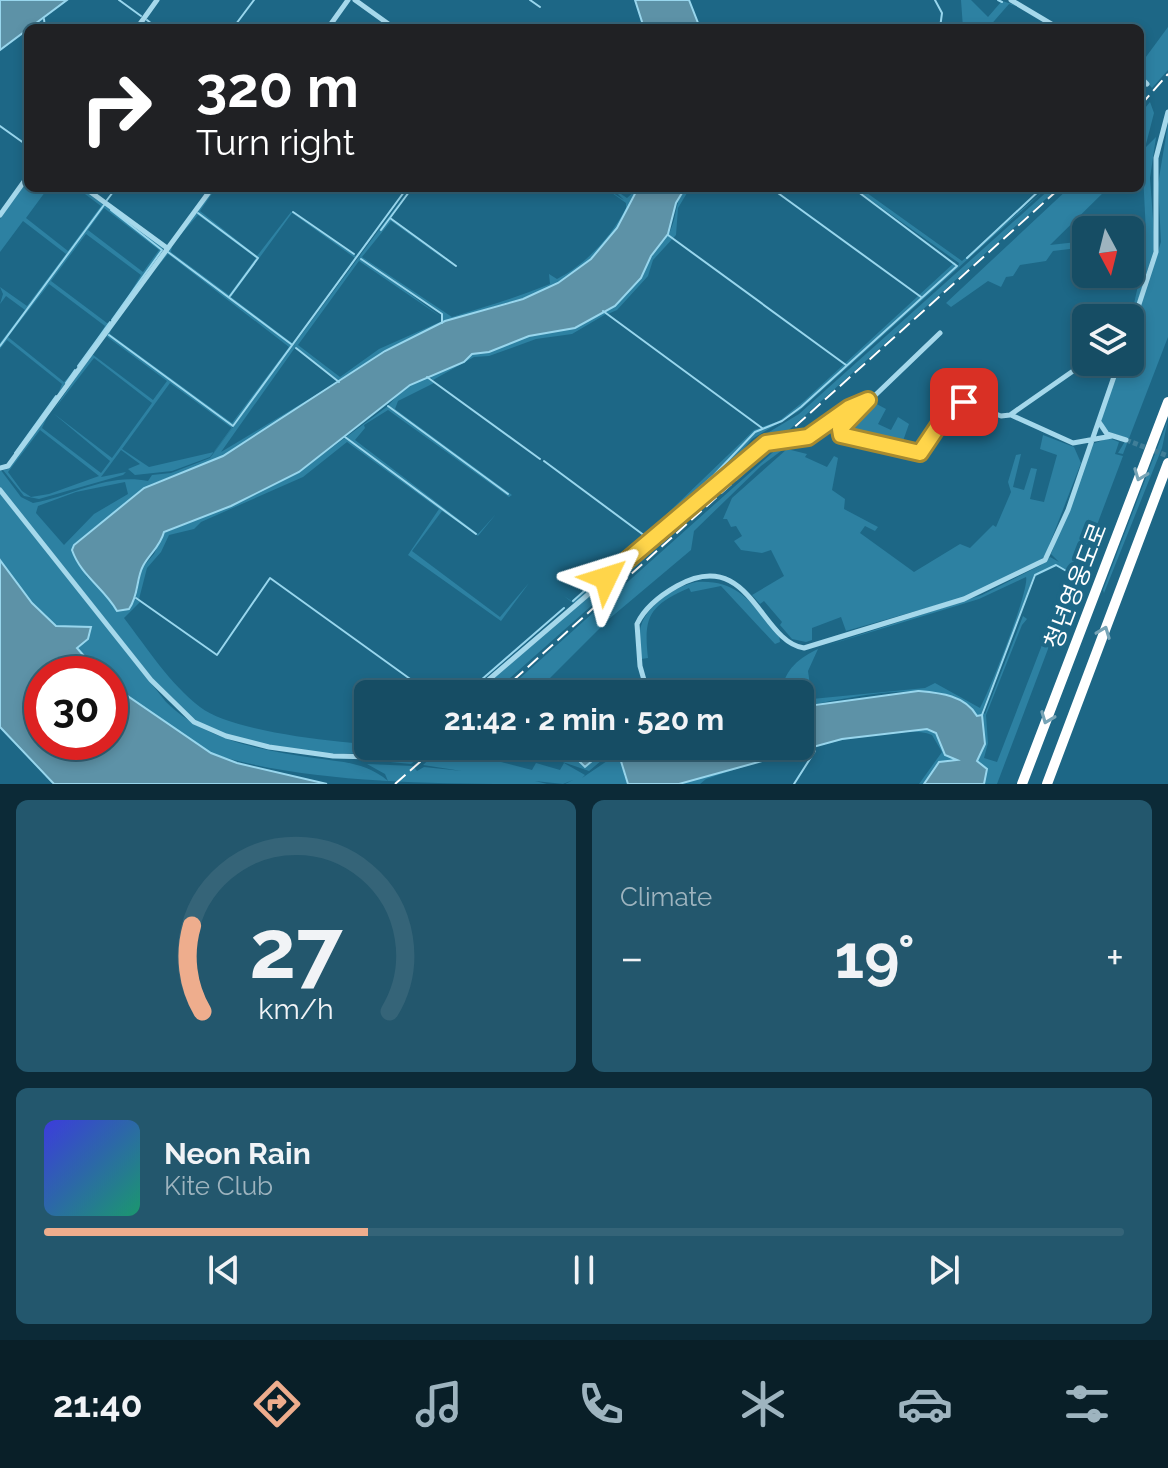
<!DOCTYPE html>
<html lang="en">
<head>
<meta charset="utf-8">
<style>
	body { margin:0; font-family:Raleway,"Noto Sans KR",sans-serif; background:#23576d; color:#f1f3f6; height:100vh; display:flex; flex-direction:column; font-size:30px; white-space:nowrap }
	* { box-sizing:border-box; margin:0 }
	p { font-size:26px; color:#9eb4bf }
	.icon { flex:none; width:44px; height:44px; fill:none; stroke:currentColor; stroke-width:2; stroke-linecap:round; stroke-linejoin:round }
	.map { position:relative; height:784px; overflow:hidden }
	.sheet { display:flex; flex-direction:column; gap:16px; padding:16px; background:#0c2a37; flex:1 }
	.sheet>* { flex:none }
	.guide { position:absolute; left:24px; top:24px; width:1120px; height:168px; border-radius:12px; box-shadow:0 4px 12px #0003,0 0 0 2px #356478; background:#202124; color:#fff; overflow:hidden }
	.needle { width:52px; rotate:173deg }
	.controls { position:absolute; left:1072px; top:216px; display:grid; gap:16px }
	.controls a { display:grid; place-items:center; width:72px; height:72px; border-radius:12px; background:#164d64; box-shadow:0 4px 12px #0003,0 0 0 2px #356478; font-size:40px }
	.speed { position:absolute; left:24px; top:656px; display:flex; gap:16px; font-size:40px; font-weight:700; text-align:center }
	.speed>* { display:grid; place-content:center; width:104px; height:104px; border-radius:50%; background:#164d64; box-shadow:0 4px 12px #0003,0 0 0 2px #356478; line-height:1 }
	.speed .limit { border:12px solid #d22; background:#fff; color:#111 }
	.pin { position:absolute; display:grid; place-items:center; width:68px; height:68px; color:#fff; margin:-34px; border-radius:16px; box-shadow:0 4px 12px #0006 }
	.me { position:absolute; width:88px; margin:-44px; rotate:49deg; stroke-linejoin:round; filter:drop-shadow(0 0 6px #0008) }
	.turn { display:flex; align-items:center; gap:28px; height:168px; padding:0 40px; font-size:36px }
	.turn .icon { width:104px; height:104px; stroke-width:2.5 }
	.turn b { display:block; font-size:56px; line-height:68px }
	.big { font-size:60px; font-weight:700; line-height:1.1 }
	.sheet .card { flex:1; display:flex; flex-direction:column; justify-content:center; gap:12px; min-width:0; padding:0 28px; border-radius:12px; background:#23576d }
	.sheet .dial { align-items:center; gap:0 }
	.dial svg { height:208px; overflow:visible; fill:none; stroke:#356478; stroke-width:7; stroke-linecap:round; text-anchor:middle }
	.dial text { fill:#f1f3f6; stroke:none }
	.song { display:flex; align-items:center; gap:24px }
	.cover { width:96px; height:96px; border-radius:12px; background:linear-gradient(135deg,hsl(240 70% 55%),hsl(160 70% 35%)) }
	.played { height:8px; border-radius:4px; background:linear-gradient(90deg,#eead8d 30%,#356478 30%) }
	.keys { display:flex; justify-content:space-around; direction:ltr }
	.heat { display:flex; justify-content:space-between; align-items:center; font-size:44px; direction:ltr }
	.sheet .tiles { flex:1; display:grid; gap:16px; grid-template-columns:1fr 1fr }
	.card:last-child { grid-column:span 2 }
	.trip { position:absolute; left:354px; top:680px; width:460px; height:80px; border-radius:12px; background:#164d64; box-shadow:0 4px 12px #0003,0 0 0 2px #356478; font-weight:700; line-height:80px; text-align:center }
	.menu { display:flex; height:128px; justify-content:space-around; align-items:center; background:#091f28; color:#9eb4bf }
	.menu .icon { width:56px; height:56px }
	.menu .selected { color:#eead8d }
	.menu b { font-size:36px; color:#f1f3f6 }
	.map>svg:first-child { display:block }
	.green { fill:#2d81a2; fill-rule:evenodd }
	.water { fill:#5d92a7; stroke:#98d6ed; stroke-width:2 }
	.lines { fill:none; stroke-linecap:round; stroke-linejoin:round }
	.stream { stroke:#98d6ed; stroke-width:2 }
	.street-tunnel { stroke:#3f7e98; stroke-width:5; stroke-dasharray:5 2.5; stroke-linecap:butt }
	.street { stroke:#a5d8eb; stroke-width:5 }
	.highway { stroke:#fff; stroke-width:10 }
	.rail { stroke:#fff; stroke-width:2; stroke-dasharray:14 6; stroke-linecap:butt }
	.oneway { stroke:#77a4b6 }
	.route-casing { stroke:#a68a30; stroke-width:20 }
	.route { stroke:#ffd54a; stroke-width:14 }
	.labels { text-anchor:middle; stroke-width:8; stroke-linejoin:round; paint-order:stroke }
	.street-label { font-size:24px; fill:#fff; stroke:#1d6786 }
</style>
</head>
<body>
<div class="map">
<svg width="1168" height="784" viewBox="0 0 1168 784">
	<rect width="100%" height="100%" fill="#1d6786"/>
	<path class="green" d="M 961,0 L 971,0 L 988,17 L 1001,2 L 999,0 L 1027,9 L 1009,4 L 988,28 L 963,28 Z
		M 1168,27 L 1168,70 L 1152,88 L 1140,74 L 1140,65 Z
		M 1150,102 L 1154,113 L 1145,148 L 1156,137 L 1150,178 L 1155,246 L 1134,314 L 1127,318 L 1132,313 L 1146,249 L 1146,239 L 1130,241 L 1130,235 L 1146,233 L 1140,114 Z
		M 1168,124 L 1168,337 L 1123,454 L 1118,453 L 1127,438 L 1106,431 L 1101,419 L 1120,362 L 1130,362 L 1130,336 L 1161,242 L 1158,184 Z
		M 28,180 L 28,188 L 48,188 L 26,218 L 68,251 L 101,206 L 77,188 L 83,188 L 163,248 L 113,321 L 141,275 L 86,234 L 51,281 L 107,323 L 111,323 L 80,366 L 105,326 L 49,284 L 8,337 L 64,382 L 75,370 L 58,394 L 62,384 L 7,340 L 0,349 L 0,343 L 25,310 L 6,296 L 0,304 L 3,294 L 0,287 L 27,306 L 66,254 L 23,221 L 0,252 L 0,219 ZM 104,208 L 159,250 L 143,272 L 88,230 Z
		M 213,188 L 216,188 L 200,211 L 257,256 L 291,212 L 356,256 L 408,188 L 210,457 L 172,471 L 135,475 L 128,469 L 140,464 L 121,450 L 101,477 L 126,472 L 123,475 L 39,499 L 24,496 L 3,470 L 8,469 L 49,413 L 42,428 L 101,473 L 110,461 L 53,413 L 112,458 L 152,403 L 94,358 L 53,411 L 92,354 L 153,400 L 167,381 L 106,336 L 111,327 L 110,334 L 232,423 L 289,347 L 168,254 L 158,266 L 172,245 L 171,252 L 229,295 L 256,258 L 198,215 L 174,242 ZM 292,213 L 355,258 L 291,347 L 292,343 L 231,297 ZM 170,383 L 232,428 L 214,452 L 149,467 L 122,449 ZM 40,430 L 99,476 L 49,494 L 31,497 L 22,491 L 8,472 Z
		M 410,188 L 380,231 L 390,219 L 456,268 L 391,221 L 362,257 L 452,317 C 485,307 518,297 550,284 L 549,274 L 557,279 C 585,265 612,236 626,208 L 626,203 L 605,188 L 624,200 L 612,188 L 627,198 L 638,188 L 617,228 L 591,259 L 558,284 L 523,298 L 445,321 L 385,351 L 223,456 L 152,484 L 80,541 L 86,576 L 109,597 L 117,611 L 129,609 L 135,599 L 140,602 L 124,618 C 147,648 170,684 200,707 C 236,735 366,746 410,746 C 350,761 251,754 197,721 C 183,713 171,699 160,688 L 0,487 L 0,469 L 21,497 L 33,503 C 74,496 106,473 148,481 L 152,475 L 171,473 L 210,458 ZM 362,258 L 442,314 L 442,321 L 379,349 L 340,377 L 298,345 L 359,261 L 441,317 ZM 296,347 L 339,381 L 221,452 L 294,349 ZM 125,482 L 128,494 L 94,514 L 64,545 L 36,513 L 38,506 L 76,492 Z
		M 685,188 L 690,188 L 678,208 L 676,235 L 653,260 L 648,276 L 617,310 L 608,314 L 603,310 C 628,300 639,276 652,255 C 658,246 667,240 671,229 C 677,215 675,202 685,188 Z
		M 854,188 L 860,188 L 962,261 L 1047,188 L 799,411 L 752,439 L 712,486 L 576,602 L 573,603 L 564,596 L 573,602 L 671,513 L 645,535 L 754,430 L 779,421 L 804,401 L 955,262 L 956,266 L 921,298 L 958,266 L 959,263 Z
		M 1051,188 L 1058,188 L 780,438 L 762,443 L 722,477 L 754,441 L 799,414 Z
		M 1069,188 L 1108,188 L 1050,245 L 1086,241 L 1086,247 L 1053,251 L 1046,261 L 1020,265 L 1013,276 L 1006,277 L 1001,287 L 988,281 L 951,307 L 946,303 Z
		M 602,311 L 606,314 L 572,334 L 536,339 L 489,356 L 474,357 L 433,380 L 429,376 L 464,362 L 472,354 L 489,352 L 529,336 L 575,328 Z
		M 426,377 L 434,383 L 398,401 L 395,409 L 512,495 L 509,497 L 388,410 L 364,425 L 365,428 L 355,440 L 478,534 L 496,514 L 478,536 L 442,511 L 412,551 L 500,617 L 529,583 L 501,621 L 408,555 L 439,509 L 347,442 L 303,477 L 201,522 L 194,529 L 169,535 L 161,552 L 147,568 L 139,599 L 136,597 L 142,568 L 154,554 L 164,533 L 231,506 L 299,472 L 388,406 L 401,391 Z
		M 871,401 L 886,409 L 878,424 L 891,430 L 898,417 L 909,424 L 903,441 L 919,446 L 929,423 L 935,426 L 925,447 L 918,450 L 845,433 L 845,426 Z
		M 1168,420 L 1162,448 L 1104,593 L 1103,590 Z
		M 1043,435 L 1074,447 L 1081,463 L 1045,556 L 1039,561 L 965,597 L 846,631 L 841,617 L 812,628 L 812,640 L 806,642 L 792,639 L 780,625 L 782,622 L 764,601 L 760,604 L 752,595 L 784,576 L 771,550 L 762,553 L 741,550 L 734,541 L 742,536 L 736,526 L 731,527 L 727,519 L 723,519 L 732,498 L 787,449 L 807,454 L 805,457 L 827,467 L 834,456 L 838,458 L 832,490 L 845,499 L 844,509 L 878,527 L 875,531 L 865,526 L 860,533 L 914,572 L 960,544 L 970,548 L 993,525 L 996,527 L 1011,492 L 1008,482 L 1016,455 L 1021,454 L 1013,487 L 1024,490 L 1031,468 L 1037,469 L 1030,499 L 1044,502 L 1057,455 L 1040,449 Z
		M 1109,438 L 1119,442 L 1115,454 L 1123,456 L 1086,554 L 1078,566 L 1069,566 L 1077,568 L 1085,557 L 1077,576 L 1055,565 L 1034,575 L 982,712 L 985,714 L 1023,616 L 1027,619 L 1022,625 L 986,715 L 988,743 L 984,758 L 997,762 L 1047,632 L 1051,641 L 997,784 L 984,784 L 987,769 L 977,761 L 985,744 C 984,732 981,719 973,710 C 942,674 841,700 800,707 L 800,694 L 783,694 C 781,672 800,657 818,649 L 808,671 L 812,699 L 925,688 L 935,683 L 980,708 C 989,692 1030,589 1026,577 L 979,599 L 825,646 L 982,595 L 1041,565 L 1050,557 L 1059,562 L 1051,554 L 1092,444 Z
		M 775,443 L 492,694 L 475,694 L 764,446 Z
		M 781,445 L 789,445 L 761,466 L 694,531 L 691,550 L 609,619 L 534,694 L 502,694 Z
		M 0,493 L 166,702 C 206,741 261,750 314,758 C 341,762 366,762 388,781 L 385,774 L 367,764 L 413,766 L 417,771 L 424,767 L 462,771 L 423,765 L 444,746 L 478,746 L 463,761 L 501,762 L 532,770 L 536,763 L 560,770 L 564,763 L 585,775 L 582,778 L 613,757 L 653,746 L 624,775 L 628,784 L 565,784 L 573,780 L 563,784 L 535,781 L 547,784 C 443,784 305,784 210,753 C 174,736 141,709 110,684 L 110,674 L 100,674 L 77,647 L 87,626 L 56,626 L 32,603 L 0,560 Z
		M 696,582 C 740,579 752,605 779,635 L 780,642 L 775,644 L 721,586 L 691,592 L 689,588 C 650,605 643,616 648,658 L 641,659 C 641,648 638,635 641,626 C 647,605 676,586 696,582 Z
		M 927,729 L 933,730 L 945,751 L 960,760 L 929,777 L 924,784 L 919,784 L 942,752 L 932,735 C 889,719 751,764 706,779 L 700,784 L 679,784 L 842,739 Z
		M 415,746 L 434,746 L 411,764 L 360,759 L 399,755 Z
		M 529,746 L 561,746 L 571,752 L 578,746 L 600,752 L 595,746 L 606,746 L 608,755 L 589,771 L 525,749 Z"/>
	<path class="water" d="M 0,0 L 67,0 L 0,50 Z
		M 635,0 L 689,0 L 700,28 L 644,28 Z
		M 638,188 L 685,188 L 676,203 L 668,234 L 651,256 L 641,278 L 615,306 L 575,328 L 529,336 L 489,352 L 472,354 L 464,362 L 410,385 L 299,472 L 231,506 L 164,532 C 160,547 150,553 143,566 C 136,579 139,595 129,609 L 117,611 C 104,588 81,576 72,550 L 74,545 L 144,488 L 223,456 L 385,351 L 445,321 L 523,299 L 558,283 L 591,259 L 617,228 Z
		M 0,560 L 32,603 L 56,626 L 91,627 L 88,639 L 77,648 L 100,674 L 42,674 L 42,742 L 110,742 L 110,684 L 211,753 L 237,763 L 327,784 L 54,784 L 0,727 Z
		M 918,691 C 940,693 965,695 977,716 L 982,715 L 985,744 L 977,761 L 987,769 L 984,784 L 924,784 L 939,762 L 957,760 L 945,755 L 936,733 L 927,729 L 842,739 L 679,784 L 628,784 L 620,758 L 653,746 L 800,746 L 800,707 Z
		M 561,746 L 595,746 L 600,754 L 585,767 L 574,756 L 578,746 L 568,753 Z"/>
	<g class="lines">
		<path class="stream" d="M 119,0 L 141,16
			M 530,0 L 540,7
			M 935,0 L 942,13 L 940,28
			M 998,0 L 1002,2
			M 44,19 L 45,28
			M 147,20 L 157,28
			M 233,28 L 254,0
			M 923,28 L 928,25 L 931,28
			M 0,126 L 28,146
			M 771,188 L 921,297
			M 107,200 L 116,188
			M 111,210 L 162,250 L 112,320
			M 293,212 L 354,254
			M 198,213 L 258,258 L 230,296
			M 390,218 L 456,266
			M 381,230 L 412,188
			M 668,235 L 846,365
			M 168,252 L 291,344
			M 967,258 L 1042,188
			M 361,259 L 442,314 L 442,323
			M 603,311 L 762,428
			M 109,335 L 233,426 L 407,188
			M 0,346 L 104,205
			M 296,348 L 339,382
			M 78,366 L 110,322
			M 427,377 L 540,459
			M 66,383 L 75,370
			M 388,406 L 508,494
			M 345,437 L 476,534
			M 15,453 L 56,396
			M 544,461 L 645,536
			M 136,598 L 217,655 L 270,578 L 431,694
			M 573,601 L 714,475 L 755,432 L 782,421 L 801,407 L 957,266 L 853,188
			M 465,694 L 564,608
			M 982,715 L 1035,575 L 1056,565 L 1075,576
			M 794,784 L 815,751"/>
		<path class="street-tunnel" d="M 1126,440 L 1168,456"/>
		<path class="street" d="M 355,0 L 394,28
			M 1011,0 L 1058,28
			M 137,28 L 157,0
			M 328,28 L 348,0
			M 1140,77 L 1147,84
			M 85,188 L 167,248
			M 0,215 L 28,176
			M 1130,332 L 1156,252 L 1156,158 L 1168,112
			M 940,333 L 840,429 L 841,435 L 920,453 C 938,440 939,407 964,402 L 1001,416 L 1010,415 L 1086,362
			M 1011,415 L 1073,443 L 1112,436
			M 1099,422 L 1107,434 L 1126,440
			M 0,468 L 8,466 L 212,188
			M 0,490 L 151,680 L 194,722 L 226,736 L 269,747 L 333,756 L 375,757 L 412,746
			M 472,694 L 760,447 C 775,436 792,444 809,436 C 830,426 845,407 868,400
			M 648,694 L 640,666 L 637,624 C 645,607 661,595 677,586 C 750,545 760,642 804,648 L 964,599 L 1045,560 L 1068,510 L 1119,362"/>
		<path class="highway" d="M 1022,784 L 1168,402
			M 1047,784 L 1168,463"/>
		<path class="rail" d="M 1140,106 L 1168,74
			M 498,694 L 1060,188
			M 395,784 L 438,746"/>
	</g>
	<defs><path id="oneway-chevron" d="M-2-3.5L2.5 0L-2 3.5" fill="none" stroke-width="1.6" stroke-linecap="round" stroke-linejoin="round" transform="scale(2)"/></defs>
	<g class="oneway">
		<use href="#oneway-chevron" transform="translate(1140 475) rotate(111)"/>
		<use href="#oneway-chevron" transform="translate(1104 632) rotate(-69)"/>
		<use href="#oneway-chevron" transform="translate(1047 718) rotate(111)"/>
	</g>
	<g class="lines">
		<defs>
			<path id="route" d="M 606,578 L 766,443 L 808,437 L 849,408 L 868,400 L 840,429 L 841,435 L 920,453 L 951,407 L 964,402"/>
		</defs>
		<use href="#route" class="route-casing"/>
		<use href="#route" class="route"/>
	</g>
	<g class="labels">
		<g class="street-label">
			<text transform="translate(1076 586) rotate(-69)" y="8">청년영웅도로</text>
		</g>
	</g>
</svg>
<div class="controls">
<a><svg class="needle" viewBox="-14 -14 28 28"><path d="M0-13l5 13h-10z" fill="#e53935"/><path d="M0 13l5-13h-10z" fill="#9eb4bf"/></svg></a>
<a><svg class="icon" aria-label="layers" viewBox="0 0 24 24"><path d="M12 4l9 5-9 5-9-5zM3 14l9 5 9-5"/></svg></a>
</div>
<div class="speed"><div class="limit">30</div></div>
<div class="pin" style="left:964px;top:402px;background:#d93025"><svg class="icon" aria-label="arrive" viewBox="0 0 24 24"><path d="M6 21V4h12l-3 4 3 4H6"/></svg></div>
<svg class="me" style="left:606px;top:578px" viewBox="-20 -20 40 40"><path d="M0-17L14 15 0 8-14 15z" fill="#ffd54a" stroke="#fff" stroke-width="4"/></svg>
<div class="trip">21:42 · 2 min · 520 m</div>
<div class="guide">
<div class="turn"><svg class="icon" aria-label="right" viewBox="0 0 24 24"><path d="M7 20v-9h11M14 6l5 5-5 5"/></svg><div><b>320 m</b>Turn right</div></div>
</div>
</div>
<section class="sheet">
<div class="tiles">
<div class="card dial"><svg viewBox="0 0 100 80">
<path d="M14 69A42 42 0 1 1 86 69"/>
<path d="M14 69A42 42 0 0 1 10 36" stroke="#eead8d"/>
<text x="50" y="56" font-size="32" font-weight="700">27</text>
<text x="50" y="72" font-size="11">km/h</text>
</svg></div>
<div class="card"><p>Climate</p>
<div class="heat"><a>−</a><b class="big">19°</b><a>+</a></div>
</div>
<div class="card">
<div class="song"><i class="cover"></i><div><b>Neon Rain</b><p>Kite Club</p></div></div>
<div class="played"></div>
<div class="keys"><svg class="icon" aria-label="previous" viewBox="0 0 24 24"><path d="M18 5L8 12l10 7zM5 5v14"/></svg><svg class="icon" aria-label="pause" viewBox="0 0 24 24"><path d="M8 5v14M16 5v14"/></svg><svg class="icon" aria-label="next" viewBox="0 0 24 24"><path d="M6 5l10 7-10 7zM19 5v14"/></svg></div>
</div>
</div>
</section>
<nav class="menu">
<b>21:40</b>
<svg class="icon selected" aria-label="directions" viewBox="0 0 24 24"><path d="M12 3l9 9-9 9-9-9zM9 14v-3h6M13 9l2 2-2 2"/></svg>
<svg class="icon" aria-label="music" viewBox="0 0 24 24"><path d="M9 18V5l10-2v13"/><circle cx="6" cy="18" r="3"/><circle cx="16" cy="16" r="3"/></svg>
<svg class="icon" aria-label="phone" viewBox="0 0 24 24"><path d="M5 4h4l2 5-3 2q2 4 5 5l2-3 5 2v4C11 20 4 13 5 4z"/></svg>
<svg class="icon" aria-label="climate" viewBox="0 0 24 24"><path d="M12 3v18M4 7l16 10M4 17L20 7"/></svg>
<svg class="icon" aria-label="car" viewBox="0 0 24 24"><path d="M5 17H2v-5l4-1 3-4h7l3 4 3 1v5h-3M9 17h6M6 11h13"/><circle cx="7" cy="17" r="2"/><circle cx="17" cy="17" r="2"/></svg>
<svg class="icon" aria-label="filters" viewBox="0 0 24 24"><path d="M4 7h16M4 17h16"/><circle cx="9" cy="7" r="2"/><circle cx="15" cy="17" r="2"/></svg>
</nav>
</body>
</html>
